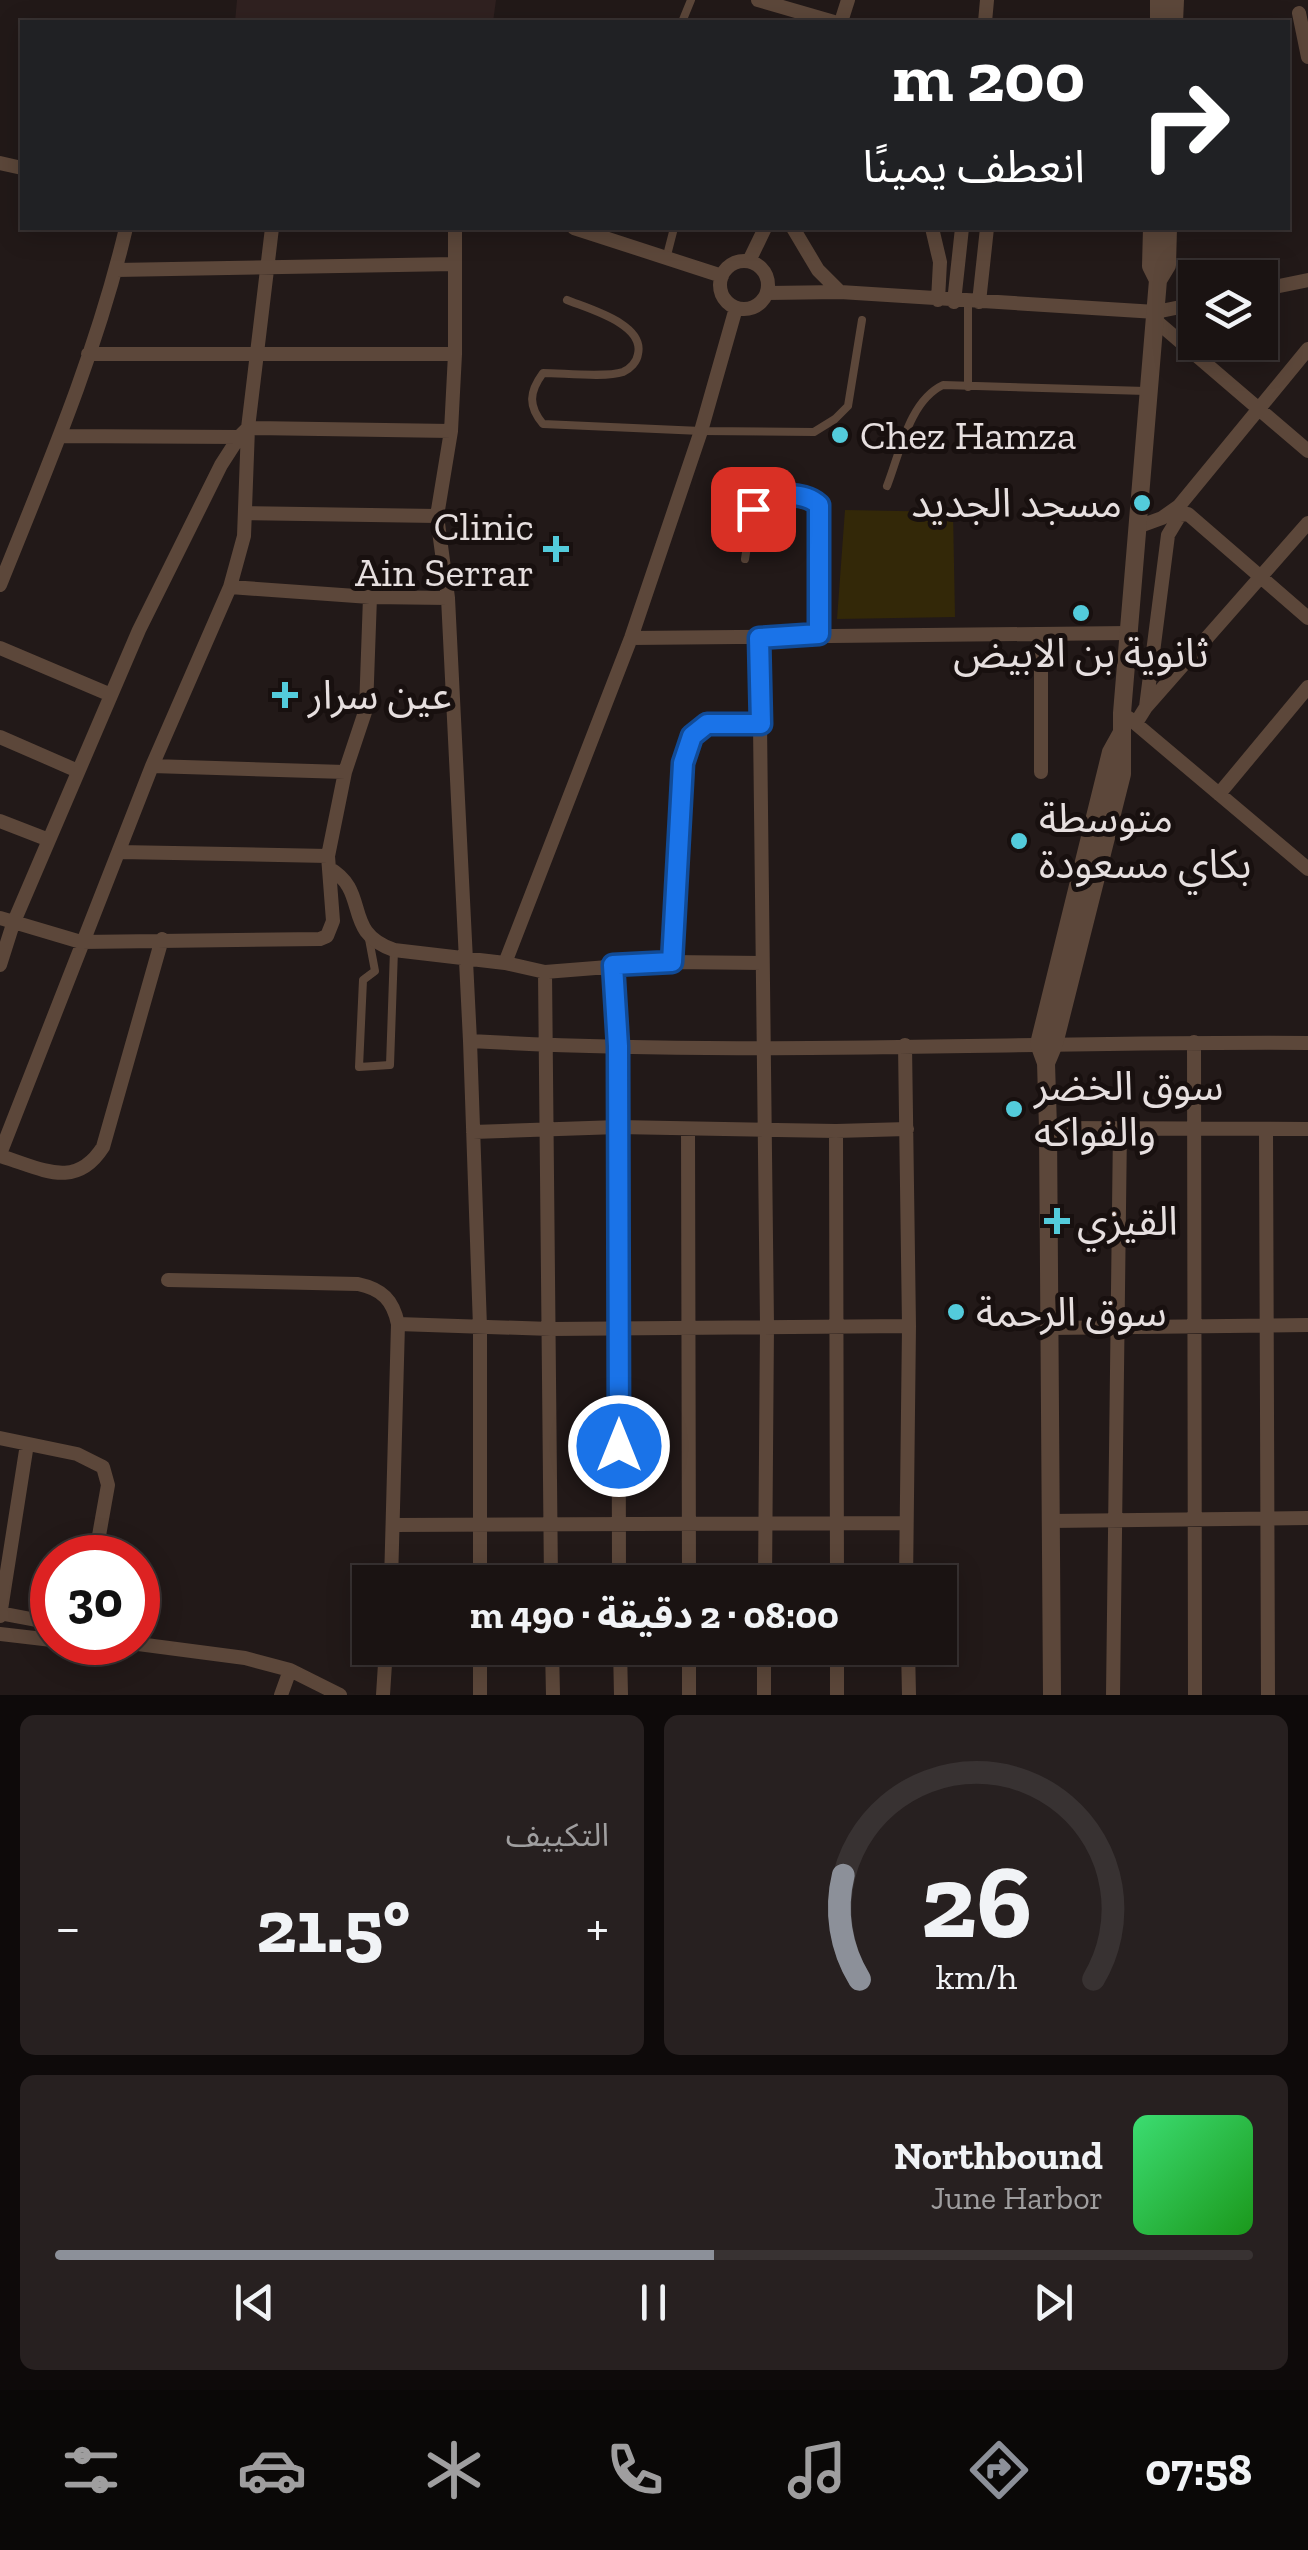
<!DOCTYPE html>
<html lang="ar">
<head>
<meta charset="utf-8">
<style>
	body { margin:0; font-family:"Zilla Slab","Noto Sans Arabic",serif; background:#272020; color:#f1f3f6; direction:rtl; height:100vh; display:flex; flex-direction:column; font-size:38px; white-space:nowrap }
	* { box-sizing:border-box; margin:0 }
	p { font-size:32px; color:#9f9e9f }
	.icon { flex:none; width:55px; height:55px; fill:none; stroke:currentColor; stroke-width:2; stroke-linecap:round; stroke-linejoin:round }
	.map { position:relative; height:1695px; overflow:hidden; direction:ltr }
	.panel { display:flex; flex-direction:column; gap:20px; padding:20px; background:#0e0a0a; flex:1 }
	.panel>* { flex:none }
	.banner { position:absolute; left:20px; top:20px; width:1270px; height:210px; border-radius:0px; box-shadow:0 5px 25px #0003,0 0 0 2px #383232; direction:rtl; background:#202124; color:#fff; overflow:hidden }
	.buttons { position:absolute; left:1178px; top:260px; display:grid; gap:20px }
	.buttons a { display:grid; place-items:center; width:100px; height:100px; border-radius:0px; background:#1a1312; box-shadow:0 5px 25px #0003,0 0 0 2px #383232; font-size:50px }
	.speed { position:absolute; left:30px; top:1535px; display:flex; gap:20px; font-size:50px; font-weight:700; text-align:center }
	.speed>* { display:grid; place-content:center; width:130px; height:130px; border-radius:50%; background:#1a1312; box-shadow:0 5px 25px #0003,0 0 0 2px #383232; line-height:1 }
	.speed .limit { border:15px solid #d22; background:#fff; color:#111 }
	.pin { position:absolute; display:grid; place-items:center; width:85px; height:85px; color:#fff; margin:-42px; border-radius:20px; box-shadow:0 5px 15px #0006 }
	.me { position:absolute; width:110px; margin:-55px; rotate:0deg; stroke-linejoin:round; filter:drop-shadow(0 0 8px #0008) }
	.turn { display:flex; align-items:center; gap:35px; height:210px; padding:0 40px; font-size:45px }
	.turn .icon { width:130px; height:130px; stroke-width:2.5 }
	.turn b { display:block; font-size:70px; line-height:85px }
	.big { font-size:75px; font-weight:700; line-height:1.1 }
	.panel .card { flex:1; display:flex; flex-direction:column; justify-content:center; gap:15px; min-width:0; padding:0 35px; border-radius:15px; background:#272020 }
	.panel .dial { align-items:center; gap:0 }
	.dial svg { height:260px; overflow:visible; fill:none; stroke:#383232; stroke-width:7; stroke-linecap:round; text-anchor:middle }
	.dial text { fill:#f1f3f6; stroke:none }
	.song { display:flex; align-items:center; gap:30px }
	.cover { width:120px; height:120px; border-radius:15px; background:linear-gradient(135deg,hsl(140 70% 55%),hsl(120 70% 35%)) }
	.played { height:10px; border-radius:5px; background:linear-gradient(90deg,#8c9099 55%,#383232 55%) }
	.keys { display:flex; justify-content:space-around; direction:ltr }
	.heat { display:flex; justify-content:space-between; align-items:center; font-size:55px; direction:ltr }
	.panel .tiles { flex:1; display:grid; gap:20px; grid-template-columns:1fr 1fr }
	.card:last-child { grid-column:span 2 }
	.trip { position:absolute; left:352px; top:1565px; width:605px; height:100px; border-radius:0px; background:#1a1312; box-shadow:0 5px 25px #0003,0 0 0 2px #383232; font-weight:700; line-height:100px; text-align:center; direction:rtl }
	.dock { display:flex; height:160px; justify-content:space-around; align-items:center; background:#0a0807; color:#9f9e9f }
	.dock .icon { width:70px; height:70px }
	.dock .on { color:#8c9099 }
	.dock b { font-size:45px; color:#f1f3f6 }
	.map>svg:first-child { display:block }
	.built { fill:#302120 }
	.green { fill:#332808 }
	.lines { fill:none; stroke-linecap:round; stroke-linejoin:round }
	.service { stroke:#5c473a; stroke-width:8 }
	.minor { stroke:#5c473a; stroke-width:14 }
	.tertiary { stroke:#5c473a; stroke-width:18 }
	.route-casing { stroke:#114b97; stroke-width:25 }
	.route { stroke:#1a73e8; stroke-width:18 }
	.poi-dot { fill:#53cbdb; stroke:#18100f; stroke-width:4 }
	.labels { text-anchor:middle; stroke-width:10; stroke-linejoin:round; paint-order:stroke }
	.poi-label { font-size:40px; fill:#e6dfdf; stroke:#18100f; text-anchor:start }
</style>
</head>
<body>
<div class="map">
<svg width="1308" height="1695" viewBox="0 0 1308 1695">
	<rect width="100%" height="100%" fill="#221918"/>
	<path class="built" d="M 237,0 L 496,0 L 493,22 L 235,22 Z"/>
	<path class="green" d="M 845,510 L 953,512 L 955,617 L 837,619 Z"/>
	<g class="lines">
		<path class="service" d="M 682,22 L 691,0
			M 666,259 L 674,228
			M 567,300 C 589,309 645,324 638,354 C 637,362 630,369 623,372 C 606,378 563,373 543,373 C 529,392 528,406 543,424 L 701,431 L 814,432 L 835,419 L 848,406 L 862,320
			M 968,302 L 968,387
			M 887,486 C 900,453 909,401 943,385 L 1146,391
			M 745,559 L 753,509 L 760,501 L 803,495 L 819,505 L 819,634
			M 369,939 L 375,971 L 363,980 L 359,1067 L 390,1065 L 394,950
			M 671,962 L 683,763 L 692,736 L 707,724 L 760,724"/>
		<path class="minor" d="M 758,0 L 834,22
			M 1299,13 L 1308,57
			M 841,22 L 848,0
			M 985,22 L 987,0
			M 0,163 L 22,168
			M 455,228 L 455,354 L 451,431 L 437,516 L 448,598 L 470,1041 L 480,1327 L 480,1582
			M 574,228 L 722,276
			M 793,228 L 818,270 L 840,292
			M 932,228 L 940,262 L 938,300
			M720 285a24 24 0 1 1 48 0a24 24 0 1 1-48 0Z
			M 749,261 L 765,228
			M 116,270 L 455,264
			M 1260,290 L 1308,280
			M 768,293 L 840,292 L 1156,312 L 1195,304
			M 954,302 L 962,228
			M 979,302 L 987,228
			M 1155,320 L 1308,451
			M 88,354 L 455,354
			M 60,436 L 239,437 L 248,428 L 451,431
			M 245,513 L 437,516
			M 1140,526 L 1162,518 L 1179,506 L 1308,349
			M 0,585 C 47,468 97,351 126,228
			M 230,587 L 370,597
			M 1041,635 L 1041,772
			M 631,638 L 1129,633
			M 759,638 L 767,1325 L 765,1582
			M 0,648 L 111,695
			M 1146,707 L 1168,535 L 1180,515 L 1188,514 L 1308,618
			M 1129,718 L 1308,869
			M 1136,723 L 1146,707 L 1308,523
			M 0,737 L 78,771
			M 152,766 L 345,772
			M 1219,794 L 1308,687
			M 0,821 L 49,840
			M 119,852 L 328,856
			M 329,868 C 371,892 341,932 394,950 L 505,963 L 631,638 L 701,431 L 736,308
			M 0,918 L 81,942 L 320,939 L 327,936 L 333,921 L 328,856 L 345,772 L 366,709 L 370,597 L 448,598
			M 505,963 L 545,972 L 671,962 L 762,963
			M 0,965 L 13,924 L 139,630 L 221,465 L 239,437
			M 613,965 L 618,1046 L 619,1582
			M 545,972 L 551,1582
			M 470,1041 C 749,1057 1029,1041 1308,1043
			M 1194,1042 L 1195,1695
			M 905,1045 L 909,1326 L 906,1582
			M 1048,1128 L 1308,1129
			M 688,1129 L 689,1582
			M 836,1131 L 837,1582
			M 1266,1131 L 1268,1695
			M 473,1132 L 618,1127 L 836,1131 L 907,1129
			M 0,1154 L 152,766 L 230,587 L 244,536 L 248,428 L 272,228
			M 0,1156 C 41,1168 75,1191 103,1147 L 162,939
			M 168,1280 L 358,1284 C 382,1289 393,1300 398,1324 L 391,1582
			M 398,1324 L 551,1329 L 909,1326
			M 1049,1328 L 1308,1325
			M 0,1438 L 77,1454 L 103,1467 L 108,1485 L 95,1558
			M 1050,1521 L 1308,1518
			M 394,1525 L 905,1523
			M 0,1613 L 52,1623
			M 0,1616 L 27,1444
			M 0,1634 L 52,1640
			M 76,1642 L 83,1642
			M 123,1642 L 245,1658 L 290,1670 L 340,1695
			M 552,1648 L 553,1695
			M 620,1648 L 621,1695
			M 689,1648 L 689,1695
			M 837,1648 L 837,1695
			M 908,1648 L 909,1695
			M 281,1695 L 290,1670
			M 383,1695 L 386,1648
			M 480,1695 L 480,1648
			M 764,1695 L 764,1648
			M 1113,1695 L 1120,1128"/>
		<path class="tertiary" d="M 1159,22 L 1159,0
			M 1174,22 L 1175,0
			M 1152,228 L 1151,266 L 1158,280
			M 1046,1063 L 1054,1044 L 1122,774 L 1122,713 L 1158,280 L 1167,265 L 1168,228
			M 1052,1695 L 1048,1128 L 1046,1063 L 1039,1044 L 1111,752 L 1121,734"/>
	</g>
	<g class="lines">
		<defs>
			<path id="route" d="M 619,1446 L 618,1046 L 613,965 L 672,962 L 683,763 L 692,736 L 707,724 L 761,724 L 759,638 L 819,634 L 819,505 C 803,490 767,493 753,509"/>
		</defs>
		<use href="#route" class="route-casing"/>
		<use href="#route" class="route"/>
	</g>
	<g class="poi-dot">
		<circle cx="840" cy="435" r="10"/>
		<circle cx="1142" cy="503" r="10"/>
		<path d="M551 534h10v10h10v10h-10v10h-10v-10h-10v-10h10z"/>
		<circle cx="1081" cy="613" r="10"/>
		<path d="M280 680h10v10h10v10h-10v10h-10v-10h-10v-10h10z"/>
		<circle cx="1019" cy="841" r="10"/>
		<circle cx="1014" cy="1109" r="10"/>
		<path d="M1052 1206h10v10h10v10h-10v10h-10v-10h-10v-10h10z"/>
		<circle cx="956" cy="1312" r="10"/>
	</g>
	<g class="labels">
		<g class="poi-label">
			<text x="860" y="449">Chez Hamza</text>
			<text x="1122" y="517" text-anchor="end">مسجد الجديد</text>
			<text x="534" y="540" text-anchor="end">Clinic<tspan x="534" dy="46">Ain Serrar</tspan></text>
			<text x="1081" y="667" text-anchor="middle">ثانوية بن الابيض</text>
			<text x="308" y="709">عين سرار</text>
			<text x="1039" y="832">متوسطة<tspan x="1039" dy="46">بكاي مسعودة</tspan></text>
			<text x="1034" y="1100">سوق الخضر<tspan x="1034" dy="46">والفواكه</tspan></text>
			<text x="1077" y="1235">القيزي</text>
			<text x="976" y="1326">سوق الرحمة</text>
		</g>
	</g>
</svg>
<div class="buttons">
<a><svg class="icon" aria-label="layers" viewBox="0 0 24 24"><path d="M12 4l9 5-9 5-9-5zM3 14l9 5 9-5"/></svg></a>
</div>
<div class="speed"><div class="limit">30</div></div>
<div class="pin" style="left:753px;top:509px;background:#d93025"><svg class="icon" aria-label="arrive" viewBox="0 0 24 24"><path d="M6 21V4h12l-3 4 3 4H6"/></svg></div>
<svg class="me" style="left:619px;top:1446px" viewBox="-20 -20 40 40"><circle r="17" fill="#1a73e8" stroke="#fff" stroke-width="3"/><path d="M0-11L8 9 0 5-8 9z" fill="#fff"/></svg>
<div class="trip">08:00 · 2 دقيقة · 490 m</div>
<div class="banner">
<div class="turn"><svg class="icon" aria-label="right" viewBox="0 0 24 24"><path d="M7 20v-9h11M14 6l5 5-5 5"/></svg><div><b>200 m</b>انعطف يمينًا</div></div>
</div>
</div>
<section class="panel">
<div class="tiles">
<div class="card dial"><svg viewBox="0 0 100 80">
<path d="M14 69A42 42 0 1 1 86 69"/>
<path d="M14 69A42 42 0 0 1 9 37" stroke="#8c9099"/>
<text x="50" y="56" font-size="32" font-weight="700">26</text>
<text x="50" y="72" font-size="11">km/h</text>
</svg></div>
<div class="card"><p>التكييف</p>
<div class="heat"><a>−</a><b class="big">21.5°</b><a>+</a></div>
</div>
<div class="card">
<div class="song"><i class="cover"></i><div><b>Northbound</b><p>June Harbor</p></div></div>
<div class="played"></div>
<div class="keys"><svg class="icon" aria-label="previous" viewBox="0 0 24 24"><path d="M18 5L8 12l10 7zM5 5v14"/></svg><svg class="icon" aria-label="pause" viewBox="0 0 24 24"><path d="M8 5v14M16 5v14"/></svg><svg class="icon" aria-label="next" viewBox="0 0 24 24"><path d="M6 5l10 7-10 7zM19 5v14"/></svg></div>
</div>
</div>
</section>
<nav class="dock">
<b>07:58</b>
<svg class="icon on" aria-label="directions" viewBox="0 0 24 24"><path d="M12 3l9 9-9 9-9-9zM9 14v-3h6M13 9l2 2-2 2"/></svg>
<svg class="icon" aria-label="music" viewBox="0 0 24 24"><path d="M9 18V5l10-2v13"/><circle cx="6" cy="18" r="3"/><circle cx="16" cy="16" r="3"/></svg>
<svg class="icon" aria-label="phone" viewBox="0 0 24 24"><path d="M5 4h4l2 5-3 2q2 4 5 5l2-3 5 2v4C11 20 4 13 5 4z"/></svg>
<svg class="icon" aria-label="climate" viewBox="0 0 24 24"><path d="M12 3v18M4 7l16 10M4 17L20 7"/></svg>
<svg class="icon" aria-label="car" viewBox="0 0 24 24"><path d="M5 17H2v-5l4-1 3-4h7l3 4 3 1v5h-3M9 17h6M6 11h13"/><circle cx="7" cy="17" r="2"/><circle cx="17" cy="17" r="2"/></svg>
<svg class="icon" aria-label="filters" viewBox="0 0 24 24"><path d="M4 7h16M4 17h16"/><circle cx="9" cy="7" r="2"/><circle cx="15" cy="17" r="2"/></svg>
</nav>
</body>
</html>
